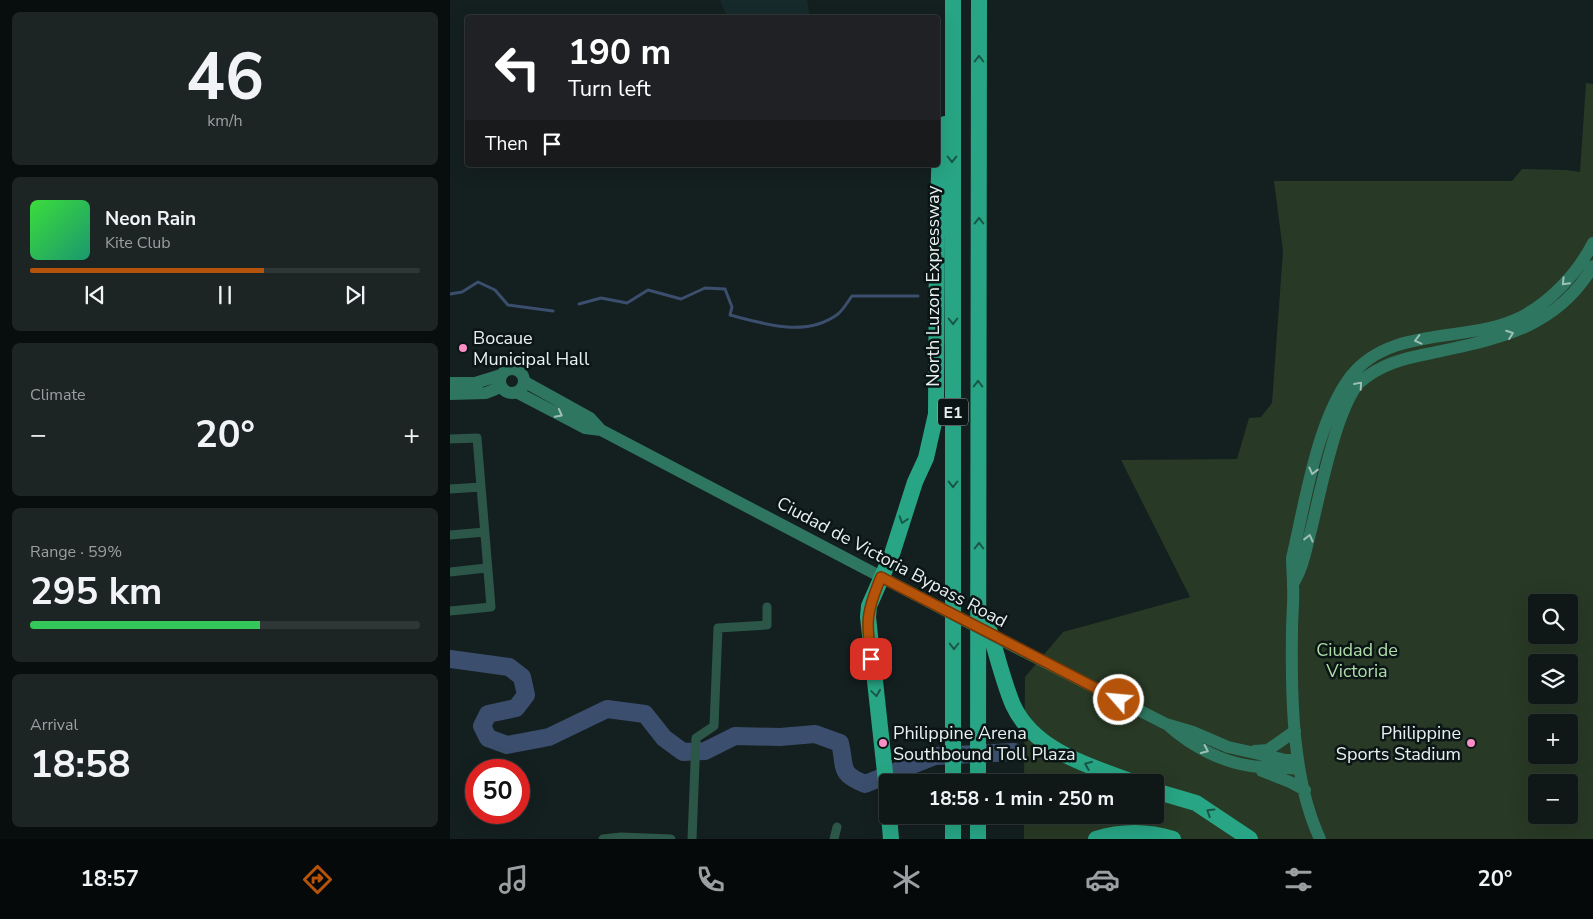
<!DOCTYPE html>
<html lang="en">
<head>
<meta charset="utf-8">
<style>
	body { margin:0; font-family:"Nunito Sans",sans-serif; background:#1d2424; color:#f1f3f6; height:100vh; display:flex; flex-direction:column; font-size:19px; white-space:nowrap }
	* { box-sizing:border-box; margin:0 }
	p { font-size:16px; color:#9b9fa1 }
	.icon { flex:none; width:28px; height:28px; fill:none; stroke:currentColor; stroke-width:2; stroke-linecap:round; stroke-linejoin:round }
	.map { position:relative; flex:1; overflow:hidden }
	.drawer { display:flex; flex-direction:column; gap:12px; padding:12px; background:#080d0d; width:450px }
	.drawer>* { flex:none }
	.hud { position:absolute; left:15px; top:15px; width:475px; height:152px; border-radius:5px; box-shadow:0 5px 20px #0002,0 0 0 1px #2f3636; background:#202124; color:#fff; overflow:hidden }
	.buttons { position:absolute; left:1078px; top:594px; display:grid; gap:10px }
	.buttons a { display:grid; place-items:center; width:50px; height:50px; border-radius:5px; background:#0f1717; box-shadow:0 5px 20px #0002,0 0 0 1px #2f3636; font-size:25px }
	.speed { position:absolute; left:15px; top:759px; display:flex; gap:10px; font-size:25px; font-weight:700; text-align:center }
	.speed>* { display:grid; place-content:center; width:65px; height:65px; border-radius:50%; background:#0f1717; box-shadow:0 5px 20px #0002,0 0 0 1px #2f3636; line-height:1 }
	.speed .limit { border:8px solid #d22; background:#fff; color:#111 }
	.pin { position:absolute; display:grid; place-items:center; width:42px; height:42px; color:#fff; margin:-21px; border-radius:10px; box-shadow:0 2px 8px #0006 }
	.me { position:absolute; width:55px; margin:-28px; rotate:297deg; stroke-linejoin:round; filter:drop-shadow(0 0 4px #0008) }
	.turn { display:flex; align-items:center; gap:18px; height:105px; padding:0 20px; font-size:22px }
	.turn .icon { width:65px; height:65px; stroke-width:2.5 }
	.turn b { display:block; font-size:35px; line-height:42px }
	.then { display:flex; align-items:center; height:48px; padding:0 20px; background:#0003; gap:10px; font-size:19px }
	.big { font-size:38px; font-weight:700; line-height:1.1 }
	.drawer .card { flex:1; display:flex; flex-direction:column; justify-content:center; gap:8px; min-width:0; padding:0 18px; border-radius:8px; background:#1d2424 }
	.drawer .dial { align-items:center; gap:0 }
	.dial b { font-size:65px; line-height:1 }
	.song { display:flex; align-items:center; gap:15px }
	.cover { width:60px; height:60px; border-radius:8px; background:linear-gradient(135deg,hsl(120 70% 55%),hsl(160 70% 35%)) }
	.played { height:5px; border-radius:2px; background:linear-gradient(90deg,#b45309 60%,#2f3636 60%) }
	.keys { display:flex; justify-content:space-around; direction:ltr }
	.heat { display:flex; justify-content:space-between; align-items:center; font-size:28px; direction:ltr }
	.charge { height:8px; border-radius:4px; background:linear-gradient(90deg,#34c759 59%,#2f3636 0) }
	.trip { position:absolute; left:429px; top:774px; width:285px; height:50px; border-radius:5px; background:#0f1717; box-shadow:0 5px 20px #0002,0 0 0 1px #2f3636; font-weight:700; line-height:50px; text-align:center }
	.tab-bar { display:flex; height:80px; justify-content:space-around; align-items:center; background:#060909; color:#9b9fa1 }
	.tab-bar .icon { width:35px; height:35px }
	.tab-bar .active { color:#b45309 }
	.tab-bar b { font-size:22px; color:#f1f3f6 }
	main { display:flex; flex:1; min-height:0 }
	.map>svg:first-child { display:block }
	.built { fill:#172a2b }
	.green { fill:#283925; fill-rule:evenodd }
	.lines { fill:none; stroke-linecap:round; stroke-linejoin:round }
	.stream { stroke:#3b4e6d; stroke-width:3 }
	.river { stroke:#3b4e6d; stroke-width:18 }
	.minor { stroke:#2c5648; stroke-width:9 }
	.secondary { stroke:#2e7660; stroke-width:12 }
	.motorway { stroke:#27a584; stroke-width:16 }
	.secondary-bridge { stroke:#2e7660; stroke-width:12 }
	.oneway { stroke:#185648 }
	.oneway2 { stroke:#9ebfb6 }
	.route-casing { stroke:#753606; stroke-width:12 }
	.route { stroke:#b45309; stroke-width:9 }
	.poi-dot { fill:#fa8fc6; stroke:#0b1516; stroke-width:2 }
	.labels { text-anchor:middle; stroke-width:5; stroke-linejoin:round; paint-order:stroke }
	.shield { fill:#0b1516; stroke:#a6aeaf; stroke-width:1 }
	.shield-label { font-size:16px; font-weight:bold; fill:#e9f0f0 }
	.street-label { font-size:18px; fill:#e9f0f0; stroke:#0b1516 }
	.poi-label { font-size:18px; fill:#e9f0f0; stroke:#0b1516; text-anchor:start }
	.park-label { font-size:18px; fill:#afdda7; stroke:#0b1516 }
</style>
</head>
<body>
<main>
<section class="drawer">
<div class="card dial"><b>46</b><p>km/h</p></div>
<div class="card">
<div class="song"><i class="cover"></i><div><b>Neon Rain</b><p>Kite Club</p></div></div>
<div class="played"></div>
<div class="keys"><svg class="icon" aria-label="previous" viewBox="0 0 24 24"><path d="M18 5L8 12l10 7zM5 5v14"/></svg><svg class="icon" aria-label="pause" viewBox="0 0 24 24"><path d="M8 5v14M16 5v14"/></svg><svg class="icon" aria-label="next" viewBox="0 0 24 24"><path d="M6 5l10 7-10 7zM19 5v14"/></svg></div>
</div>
<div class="card"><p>Climate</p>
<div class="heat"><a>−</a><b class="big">20°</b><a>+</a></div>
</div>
<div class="card"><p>Range · 59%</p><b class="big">295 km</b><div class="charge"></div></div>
<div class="card"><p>Arrival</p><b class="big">18:58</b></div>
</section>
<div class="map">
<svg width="1143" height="839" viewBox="0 0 1143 839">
	<rect width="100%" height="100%" fill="#141f1f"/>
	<path class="built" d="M 270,0 L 357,0 L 360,17 L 277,17 Z"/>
	<path class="green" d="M 1136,83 L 1143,84 L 1143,839 L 574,839 L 574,815 L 705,815 L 705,782 L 574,782 L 575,677 L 613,632 L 740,597 L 671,460 L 787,459 L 799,418 L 811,417 L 822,403 L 833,251 L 824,181 L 1062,181 L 1072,169 L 1116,170 L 1130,172 ZM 1086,602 L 1119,602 L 1119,635 L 1086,635 ZM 1086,662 L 1119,662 L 1119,695 L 1086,695 ZM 1086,722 L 1119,722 L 1119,755 L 1086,755 ZM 1086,782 L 1119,782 L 1119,815 L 1086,815 Z"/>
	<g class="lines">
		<path class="stream" d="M 0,294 L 12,292 L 28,282 L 45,290 L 58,305 L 103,311
			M 129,304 L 151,298 L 177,303 L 198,290 L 231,299 L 255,288 L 275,289 L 282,307 L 280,315 C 315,324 356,338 388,314 C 394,309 398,301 402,296 L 468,296"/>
		<path class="river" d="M 0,659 L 59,667 L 72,677 L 76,695 L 66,708 L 38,714 L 32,726 L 38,738 L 57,745 L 99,737 L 157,709 L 195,714 L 214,738 L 233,752 L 255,751 L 285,736 L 330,737 L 365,734 L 390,743 C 396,768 388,773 415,784 L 485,756 L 564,752"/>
		<path class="minor" d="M 0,439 L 27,438 L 41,607 L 0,611
			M 0,489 L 31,487
			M 0,535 L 35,532
			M 0,572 L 36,568
			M 153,839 L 171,837 L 221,839
			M 242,839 L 246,738 L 264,726 L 268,628 L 317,625 L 317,607
			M 384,839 L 387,827"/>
		<path class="secondary" d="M50 381a12 12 0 1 1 24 0a12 12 0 1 1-24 0Z
			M 75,382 L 140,418 L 151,430 L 458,591
			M 0,383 L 25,383 L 51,375
			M 68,393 L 135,428 L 151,430
			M 0,394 L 36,393 L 51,387
			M 843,584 C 853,568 856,549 861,530 C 870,493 877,456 890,420 C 895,407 900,393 909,383 C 930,364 955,358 982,353 C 1047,339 1106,329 1143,266
			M 573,651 L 716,724 L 743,732 L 778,747 L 836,760 L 848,760
			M 720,727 C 742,746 771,762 801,766 C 816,768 832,767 848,769
			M 805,751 L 818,750 L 845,731
			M 812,771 L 840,782 L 855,790
			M 870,839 C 842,779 841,696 842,631 C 842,616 844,600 843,585 C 843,576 842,568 842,558 C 855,503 867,420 901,376 C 940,326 1015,343 1067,319 C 1099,304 1127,274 1143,243"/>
		<path class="motorway" d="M 537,623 C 546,650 552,679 563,705 C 584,751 640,766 683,782
			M 503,782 L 503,0
			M 528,782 L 529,0
			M 705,791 L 746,803 L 800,839
			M 438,800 L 418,617 L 419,606 L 442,554 L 465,482 L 476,458 L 486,414 L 487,231 L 490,147 L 495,124
			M 439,815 L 441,839
			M 503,815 L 503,839
			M 528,815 L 528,839
			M 646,839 C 672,831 697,831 723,839"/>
		<path class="secondary-bridge" d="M 458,591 L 573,651"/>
	</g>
	<defs><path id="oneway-chevron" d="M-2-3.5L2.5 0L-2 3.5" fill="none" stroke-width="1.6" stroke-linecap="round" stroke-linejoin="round" transform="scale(1.25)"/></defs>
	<g class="oneway">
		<use href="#oneway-chevron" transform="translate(529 59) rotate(-90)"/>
		<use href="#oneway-chevron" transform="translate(502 159) rotate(90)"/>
		<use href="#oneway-chevron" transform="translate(529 221) rotate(-90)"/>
		<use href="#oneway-chevron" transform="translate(503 321) rotate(90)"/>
		<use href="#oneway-chevron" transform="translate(528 384) rotate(-90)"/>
		<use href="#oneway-chevron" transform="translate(503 484) rotate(90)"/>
		<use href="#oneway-chevron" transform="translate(453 520) rotate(108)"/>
		<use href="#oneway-chevron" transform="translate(529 546) rotate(-90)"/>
		<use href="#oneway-chevron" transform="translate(504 646) rotate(90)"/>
		<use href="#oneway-chevron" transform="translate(426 693) rotate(82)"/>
		<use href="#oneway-chevron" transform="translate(638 765) rotate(-158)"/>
		<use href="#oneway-chevron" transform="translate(760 812) rotate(-148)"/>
	</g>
	<g class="oneway2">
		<use href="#oneway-chevron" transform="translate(1115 282) rotate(134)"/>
		<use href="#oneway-chevron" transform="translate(1060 334) rotate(-20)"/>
		<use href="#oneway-chevron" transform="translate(968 340) rotate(166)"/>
		<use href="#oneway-chevron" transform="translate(909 385) rotate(-49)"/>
		<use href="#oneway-chevron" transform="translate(109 414) rotate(28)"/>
		<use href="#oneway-chevron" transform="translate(863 471) rotate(104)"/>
		<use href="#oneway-chevron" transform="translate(859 538) rotate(-76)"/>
		<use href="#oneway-chevron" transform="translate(755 750) rotate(25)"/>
	</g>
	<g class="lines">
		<defs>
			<path id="route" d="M 421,659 C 416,621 416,613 431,577 L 669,700"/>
		</defs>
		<use href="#route" class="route-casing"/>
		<use href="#route" class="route"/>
	</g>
	<g class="poi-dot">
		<circle cx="13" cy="348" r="5"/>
		<circle cx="433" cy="743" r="5"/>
		<circle cx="1021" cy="743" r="5"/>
	</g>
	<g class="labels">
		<rect class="shield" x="488" y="398.5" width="30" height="27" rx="4"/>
		<g class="shield-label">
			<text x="503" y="418">E1</text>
		</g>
		<g class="street-label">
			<text transform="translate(483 286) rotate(-90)" y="6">North Luzon Expressway</text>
			<text transform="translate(442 562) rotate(28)" y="6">Ciudad de Victoria Bypass Road</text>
		</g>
		<g class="poi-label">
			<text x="23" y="344">Bocaue<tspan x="23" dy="21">Municipal Hall</tspan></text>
			<text x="443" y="739">Philippine Arena<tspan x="443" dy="21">Southbound Toll Plaza</tspan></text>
			<text x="1011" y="739" text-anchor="end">Philippine<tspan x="1011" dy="21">Sports Stadium</tspan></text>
		</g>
		<g class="park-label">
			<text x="907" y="656">Ciudad de<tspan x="907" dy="21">Victoria</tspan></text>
		</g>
	</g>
</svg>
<div class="buttons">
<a><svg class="icon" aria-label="search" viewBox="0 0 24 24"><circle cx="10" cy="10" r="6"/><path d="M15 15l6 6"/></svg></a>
<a><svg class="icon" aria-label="layers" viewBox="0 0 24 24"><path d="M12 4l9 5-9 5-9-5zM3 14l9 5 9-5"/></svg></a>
<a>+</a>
<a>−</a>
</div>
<div class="speed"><div class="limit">50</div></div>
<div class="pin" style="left:421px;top:659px;background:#d93025"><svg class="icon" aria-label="arrive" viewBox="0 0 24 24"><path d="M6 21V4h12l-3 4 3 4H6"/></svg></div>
<svg class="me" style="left:669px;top:700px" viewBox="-20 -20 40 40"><circle r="17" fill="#b45309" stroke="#fff" stroke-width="3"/><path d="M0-11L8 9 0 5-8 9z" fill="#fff"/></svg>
<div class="trip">18:58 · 1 min · 250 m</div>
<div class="hud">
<div class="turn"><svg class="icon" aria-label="left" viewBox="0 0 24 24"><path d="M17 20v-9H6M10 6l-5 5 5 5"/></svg><div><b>190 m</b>Turn left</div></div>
<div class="then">Then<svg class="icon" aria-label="arrive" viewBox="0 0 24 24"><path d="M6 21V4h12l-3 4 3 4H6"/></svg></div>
</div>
</div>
</main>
<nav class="tab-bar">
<b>18:57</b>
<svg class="icon active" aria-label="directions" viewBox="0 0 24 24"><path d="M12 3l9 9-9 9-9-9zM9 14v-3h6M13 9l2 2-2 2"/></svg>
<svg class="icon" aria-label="music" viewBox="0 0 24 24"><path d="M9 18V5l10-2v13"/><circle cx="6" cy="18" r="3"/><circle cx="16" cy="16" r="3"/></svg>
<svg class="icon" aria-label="phone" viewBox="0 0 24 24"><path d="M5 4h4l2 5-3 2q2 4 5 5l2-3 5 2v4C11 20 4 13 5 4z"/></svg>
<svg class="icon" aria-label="climate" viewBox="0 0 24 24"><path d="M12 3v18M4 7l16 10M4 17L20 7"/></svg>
<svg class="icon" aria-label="car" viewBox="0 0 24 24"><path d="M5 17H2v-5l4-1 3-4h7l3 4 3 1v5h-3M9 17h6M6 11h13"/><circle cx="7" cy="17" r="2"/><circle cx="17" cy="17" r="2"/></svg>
<svg class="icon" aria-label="filters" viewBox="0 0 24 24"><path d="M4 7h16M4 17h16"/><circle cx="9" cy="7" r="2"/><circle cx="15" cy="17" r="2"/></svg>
<b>20°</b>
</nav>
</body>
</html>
